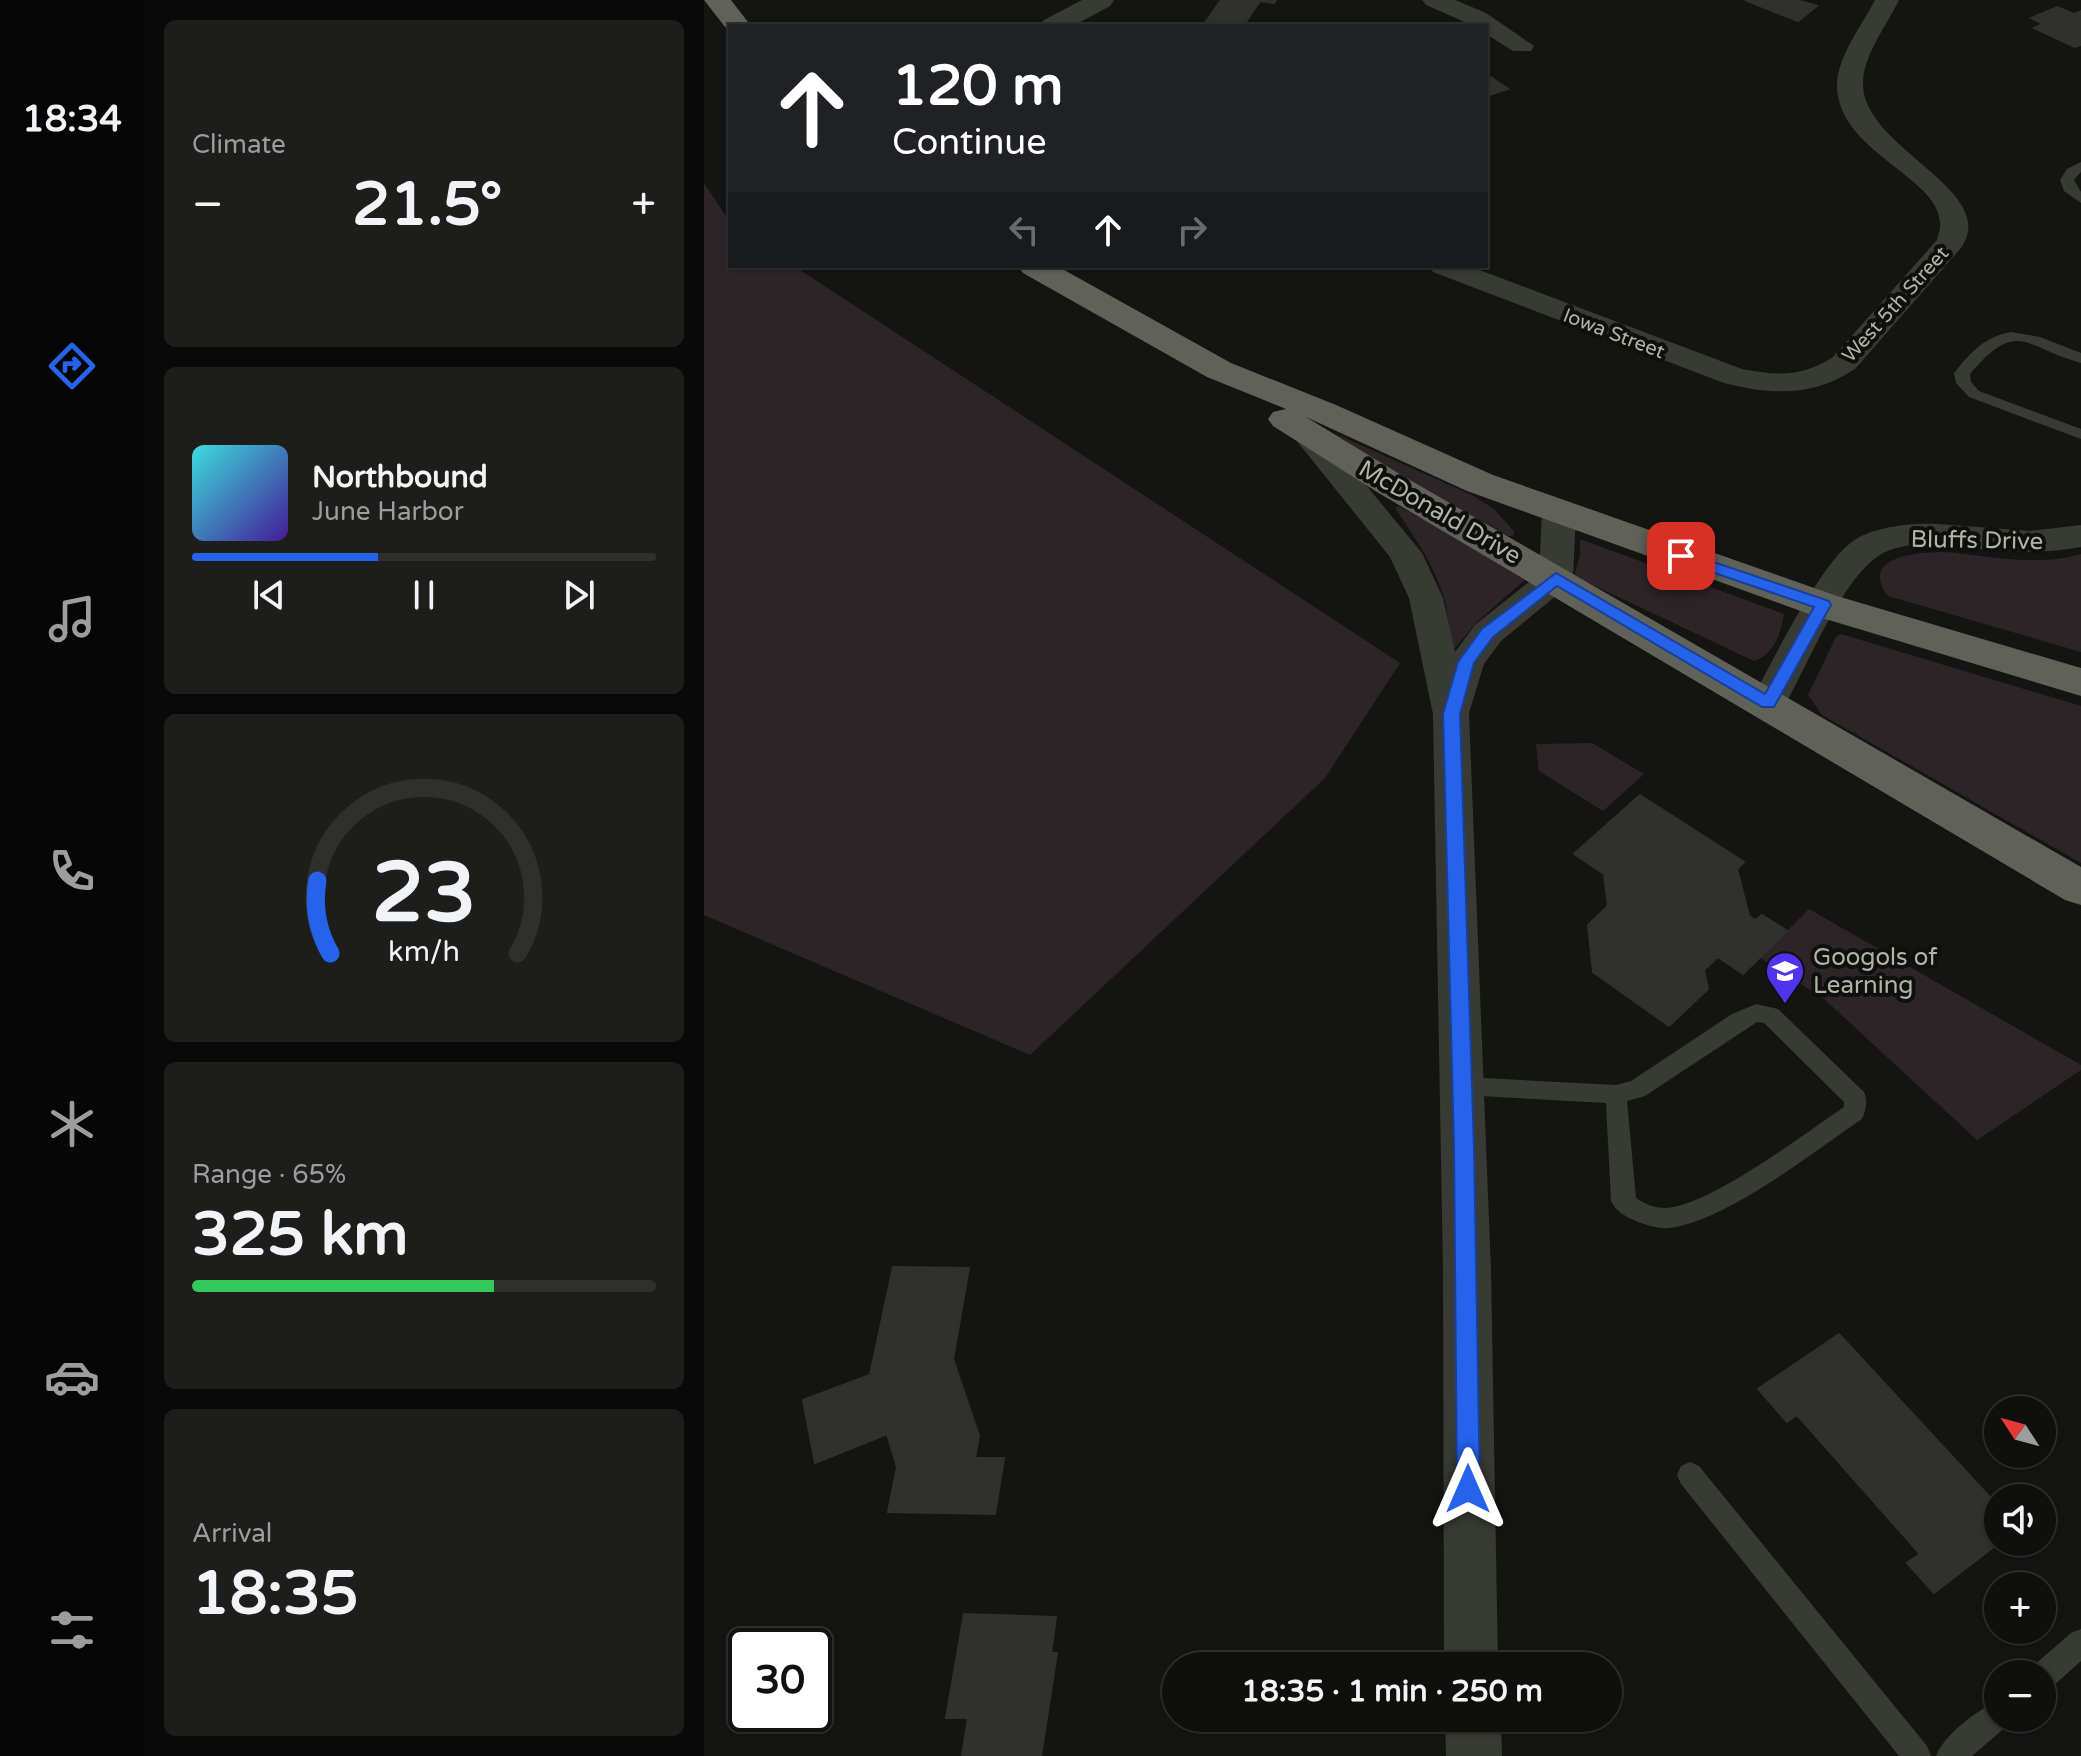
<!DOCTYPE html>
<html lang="en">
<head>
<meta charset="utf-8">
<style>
	body { margin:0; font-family:"Varela Round",sans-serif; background:#1d1e1c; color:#f1f3f6; height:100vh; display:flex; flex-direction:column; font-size:30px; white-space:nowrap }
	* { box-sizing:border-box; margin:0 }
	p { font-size:26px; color:#9b9d9e }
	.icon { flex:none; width:44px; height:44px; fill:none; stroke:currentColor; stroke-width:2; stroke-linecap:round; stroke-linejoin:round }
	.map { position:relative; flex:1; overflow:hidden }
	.details { display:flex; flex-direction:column; gap:20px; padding:20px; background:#080908; width:560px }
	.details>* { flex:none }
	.hud { position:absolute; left:24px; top:24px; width:760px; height:244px; border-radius:0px; box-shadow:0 2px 6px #0004,0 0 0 2px #2f302e; background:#202124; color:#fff; overflow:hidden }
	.needle { width:52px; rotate:306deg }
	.fabs { position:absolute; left:1280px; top:1396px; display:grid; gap:16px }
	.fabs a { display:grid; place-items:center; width:72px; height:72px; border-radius:50%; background:#0f100e; box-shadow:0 2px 6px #0004,0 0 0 2px #2f302e; font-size:40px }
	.speed { position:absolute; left:24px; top:1628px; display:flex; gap:16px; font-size:40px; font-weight:700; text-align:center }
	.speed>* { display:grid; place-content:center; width:104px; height:104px; border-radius:50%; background:#0f100e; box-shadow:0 2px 6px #0004,0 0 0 2px #2f302e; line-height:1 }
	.speed .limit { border:4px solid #111; border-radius:12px; background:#fff; color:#111 }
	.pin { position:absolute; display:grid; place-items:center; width:68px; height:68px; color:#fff; margin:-34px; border-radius:16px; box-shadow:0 4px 12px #0006 }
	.me { position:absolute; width:88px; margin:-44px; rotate:0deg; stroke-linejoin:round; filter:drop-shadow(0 0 6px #0008) }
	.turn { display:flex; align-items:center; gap:28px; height:168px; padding:0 32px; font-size:36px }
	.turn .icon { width:104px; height:104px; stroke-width:2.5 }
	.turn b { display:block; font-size:56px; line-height:68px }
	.lanes { display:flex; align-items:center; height:76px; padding:0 32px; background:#0003; justify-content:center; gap:40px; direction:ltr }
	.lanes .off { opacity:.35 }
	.big { font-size:60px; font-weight:800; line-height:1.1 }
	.details .widget { flex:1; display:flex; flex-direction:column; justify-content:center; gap:12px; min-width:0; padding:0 28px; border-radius:12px; background:#1d1e1c }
	.details .dial { align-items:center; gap:0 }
	.dial svg { height:208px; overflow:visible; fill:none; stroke:#2f302e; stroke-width:7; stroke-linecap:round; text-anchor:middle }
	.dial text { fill:#f1f3f6; stroke:none }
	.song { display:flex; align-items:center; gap:24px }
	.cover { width:96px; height:96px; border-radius:12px; background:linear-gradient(135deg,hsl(180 70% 55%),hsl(260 70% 35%)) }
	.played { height:8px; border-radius:4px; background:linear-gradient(90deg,#2563eb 40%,#2f302e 40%) }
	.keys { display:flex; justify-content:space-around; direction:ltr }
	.heat { display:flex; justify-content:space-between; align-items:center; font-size:44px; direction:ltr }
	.charge { height:12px; border-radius:6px; background:linear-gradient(90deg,#34c759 65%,#2f302e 0) }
	.trip { position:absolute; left:458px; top:1652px; width:460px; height:80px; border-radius:40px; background:#0f100e; box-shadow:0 2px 6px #0004,0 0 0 2px #2f302e; font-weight:800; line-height:80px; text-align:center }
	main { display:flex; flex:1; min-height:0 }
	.dock { display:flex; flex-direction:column; width:144px; justify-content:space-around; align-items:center; background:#060606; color:#9b9d9e }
	.dock .icon { width:56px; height:56px }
	.dock .selected { color:#2563eb }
	.dock b { font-size:36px; color:#f1f3f6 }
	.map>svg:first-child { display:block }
	.green { fill:#2d2427 }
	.building { fill:#30312e; stroke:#2f312d; stroke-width:2 }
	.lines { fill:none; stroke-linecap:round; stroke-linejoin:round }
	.service { fill:#383a34; fill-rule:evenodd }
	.minor { fill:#383a34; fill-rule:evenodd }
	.tertiary { fill:#383a34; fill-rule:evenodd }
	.trunk { fill:#606259; fill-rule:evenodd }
	.route { fill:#2563eb; stroke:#184099; stroke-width:2 }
	.labels { text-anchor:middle; stroke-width:8; stroke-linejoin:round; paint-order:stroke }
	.far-street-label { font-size:20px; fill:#b2b5a5; stroke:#0f100e }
	.street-label { font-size:24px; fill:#b2b5a5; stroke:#0f100e }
	.poi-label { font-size:24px; fill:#b2b5a5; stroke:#0f100e; text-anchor:start }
</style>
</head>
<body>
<main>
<nav class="dock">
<b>18:34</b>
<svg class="icon selected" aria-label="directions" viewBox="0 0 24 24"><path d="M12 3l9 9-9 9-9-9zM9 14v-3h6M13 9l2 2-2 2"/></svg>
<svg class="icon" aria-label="music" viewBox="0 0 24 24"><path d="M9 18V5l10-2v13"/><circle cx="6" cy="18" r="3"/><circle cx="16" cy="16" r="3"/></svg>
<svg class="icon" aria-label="phone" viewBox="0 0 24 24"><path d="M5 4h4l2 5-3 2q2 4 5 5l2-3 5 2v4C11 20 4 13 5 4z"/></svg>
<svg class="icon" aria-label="climate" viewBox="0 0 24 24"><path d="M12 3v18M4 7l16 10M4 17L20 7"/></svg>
<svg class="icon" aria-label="car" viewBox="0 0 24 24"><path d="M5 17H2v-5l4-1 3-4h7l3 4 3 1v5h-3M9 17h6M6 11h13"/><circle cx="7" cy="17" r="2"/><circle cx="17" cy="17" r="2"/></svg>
<svg class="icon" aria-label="filters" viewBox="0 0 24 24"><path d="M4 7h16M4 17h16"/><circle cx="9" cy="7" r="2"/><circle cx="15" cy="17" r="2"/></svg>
</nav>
<section class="details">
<div class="widget"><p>Climate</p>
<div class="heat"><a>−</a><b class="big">21.5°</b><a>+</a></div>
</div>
<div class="widget">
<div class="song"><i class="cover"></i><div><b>Northbound</b><p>June Harbor</p></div></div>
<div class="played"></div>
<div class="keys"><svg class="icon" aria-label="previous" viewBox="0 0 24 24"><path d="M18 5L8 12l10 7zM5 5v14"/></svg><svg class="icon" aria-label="pause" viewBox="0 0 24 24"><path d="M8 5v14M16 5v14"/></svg><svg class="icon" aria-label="next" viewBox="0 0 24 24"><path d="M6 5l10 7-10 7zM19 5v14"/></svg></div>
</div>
<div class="widget dial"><svg viewBox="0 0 100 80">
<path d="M14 69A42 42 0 1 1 86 69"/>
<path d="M14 69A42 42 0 0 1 9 41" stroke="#2563eb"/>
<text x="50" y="56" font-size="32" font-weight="700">23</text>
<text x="50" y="72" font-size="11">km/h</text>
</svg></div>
<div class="widget"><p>Range · 65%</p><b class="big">325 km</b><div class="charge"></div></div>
<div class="widget"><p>Arrival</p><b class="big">18:35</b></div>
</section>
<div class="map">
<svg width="1377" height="1756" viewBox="0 0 1377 1756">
	<rect width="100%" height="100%" fill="#141513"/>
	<path class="green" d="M 0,183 L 26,222 L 26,266 L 90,266 L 696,663 L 621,778 L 326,1055 L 0,915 Z
		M 630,433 L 768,495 L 790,509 L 810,531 L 809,536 L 804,536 L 677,464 Z
		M 694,506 L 801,562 L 823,578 L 774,621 L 750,649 C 743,636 745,619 742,605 C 733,569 711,538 691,508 Z
		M 876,539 L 1080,614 C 1077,633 1070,655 1050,661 L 870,576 L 876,555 Z
		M 1241,552 C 1286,556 1332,567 1377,554 L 1377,652 L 1184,596 C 1154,556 1215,552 1241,552 Z
		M 1137,634 L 1377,706 L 1377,863 L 1118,715 L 1104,695 L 1132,637 Z
		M 888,743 L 940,774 L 899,811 L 835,771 L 832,744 Z
		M 1105,909 L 1377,1065 L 1377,1070 L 1273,1140 L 1119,998 L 1056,958 Z"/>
	<path class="building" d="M 517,0 L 572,0 L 570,3 L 556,1 L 539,26 L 501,23 Z
		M 1041,0 L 1093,0 L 1113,6 L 1094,21 Z
		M 1353,7 L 1370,14 L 1377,11 L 1377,45 L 1371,47 L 1330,28 L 1339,24 L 1327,18 Z
		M 782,74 L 804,89 L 782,96 Z
		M 936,795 L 1040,862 L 1033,869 L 1045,916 L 1051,920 L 1058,915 L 1083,931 L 1039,974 L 1014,957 L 1000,970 L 1004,989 L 965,1026 L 889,972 L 884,925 L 904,906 L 900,874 L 870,854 Z
		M 189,1267 L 265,1268 L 249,1359 L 275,1436 L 271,1458 L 300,1458 L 291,1514 L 184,1512 L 193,1467 L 183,1434 L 111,1463 L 99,1400 L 166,1375 Z
		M 1135,1334 L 1294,1506 L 1296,1542 L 1230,1593 L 1203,1563 L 1216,1554 L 1093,1415 L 1083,1422 L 1054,1389 Z
		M 260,1614 L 352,1617 L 347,1653 L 353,1653 L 337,1756 L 258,1756 L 264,1718 L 242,1718 Z"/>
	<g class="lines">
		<path class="service" d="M 1377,162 L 1377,172 L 1370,180 L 1377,192 L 1377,203 L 1360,191 L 1356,180 L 1363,169 Z
			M 1307,332 L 1336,337 L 1377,353 L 1377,363 C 1319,347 1314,318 1266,374 L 1267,382 L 1275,391 L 1377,429 L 1377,439 L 1265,397 L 1252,383 L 1250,373 C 1267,352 1280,337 1307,332 Z
			M 1052,1004 L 1074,1009 L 1160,1092 C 1164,1102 1162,1110 1158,1119 C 1109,1152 1024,1220 966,1228 C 954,1229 941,1225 930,1220 C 920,1216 912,1211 907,1201 L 902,1103 L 759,1095 L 751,1093 L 748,1086 L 751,1079 L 759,1077 L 912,1085 L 927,1081 L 1028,1014 ZM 1053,1022 L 1060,1023 L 1140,1102 L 1140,1107 C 1101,1133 1005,1207 961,1208 C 950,1208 941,1204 932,1198 L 923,1101 L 941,1096 Z
			M 986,1462 L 995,1466 L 1223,1746 L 1227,1756 L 1195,1756 L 977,1484 L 973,1475 L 977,1466 Z
			M 1377,1629 L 1377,1661 L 1348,1687 L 1338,1691 L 1338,1674 L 1326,1674 L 1328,1667 L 1367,1633 Z
			M 1294,1701 L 1294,1718 L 1307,1718 L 1304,1725 L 1268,1756 L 1232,1756 C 1240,1735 1273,1710 1294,1701 Z"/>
		<path class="minor" d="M 718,0 L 751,0 L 782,13 L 830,46 L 827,51 L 809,51 L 782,34 L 782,26 L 770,26 L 722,5 Z
			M 1171,0 L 1195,0 C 1183,25 1158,57 1159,85 C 1161,150 1297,190 1257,248 L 1151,369 C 1109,397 1067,395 1020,383 L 729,272 L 725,266 L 765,266 L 1038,369 C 1074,376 1098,377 1129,357 L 1233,240 C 1234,235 1237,228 1236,222 C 1234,176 1132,151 1133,84 C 1134,55 1159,24 1171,0 Z
			M 604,425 L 615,428 L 718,553 L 739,598 L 751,652 L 771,625 L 835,574 L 838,512 L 843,505 L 855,501 L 867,505 L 872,512 L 869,578 L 864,586 L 797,641 L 780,664 L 765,713 L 787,1271 L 794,1666 L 740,1666 L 739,1271 L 729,714 L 705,598 L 686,557 L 588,435 L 593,428 Z
			M 1234,524 L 1326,531 L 1377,525 L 1377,547 C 1331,556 1290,550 1244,546 C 1221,544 1192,543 1173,557 C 1135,584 1102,670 1077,712 L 1064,716 L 1051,712 L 1046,703 C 1067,664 1115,565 1149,541 C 1172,526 1207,523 1234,524 Z
			M 741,1718 L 797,1718 L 798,1756 L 742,1756 Z"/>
		<path class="tertiary" d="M 378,0 L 410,0 L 406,6 L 369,26 L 336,26 L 340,20 Z"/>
		<path class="trunk" d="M 0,0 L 27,0 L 47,26 L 26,26 L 25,32 Z
			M 314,266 L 353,266 L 527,363 L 632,405 L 789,475 L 1133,596 L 1377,668 L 1377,696 L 1105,614 L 763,491 L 602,417 L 699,476 L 1377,867 L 1377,905 L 1361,900 L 673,492 L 569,426 L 564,419 L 569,412 L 582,409 L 503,377 L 319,273 Z"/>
	</g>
	<path class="route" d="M 977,551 L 1125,601 L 1127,605 L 1070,707 L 1058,707 L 853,586 L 789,637 L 770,663 L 756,714 L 770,1148 L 776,1489 L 773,1497 L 764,1500 L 756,1497 L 753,1489 L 750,1148 L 739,714 L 754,662 L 778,629 L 852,573 L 1061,694 L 1110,607 L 972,560 L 969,556 Z"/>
	<defs>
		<symbol id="school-pin" viewBox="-11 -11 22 30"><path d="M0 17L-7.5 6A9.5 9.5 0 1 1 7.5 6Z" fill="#5033ed" stroke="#0f100e"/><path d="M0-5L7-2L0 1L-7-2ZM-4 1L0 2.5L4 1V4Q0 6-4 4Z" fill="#fff"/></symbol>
	</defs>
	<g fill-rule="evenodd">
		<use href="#school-pin" x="1059" y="949" width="44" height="60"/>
	</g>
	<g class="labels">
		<g class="far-street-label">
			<text transform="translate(1191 304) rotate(-48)" y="7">West 5th Street</text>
			<text transform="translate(910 333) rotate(21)" y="7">Iowa Street</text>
		</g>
		<g class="street-label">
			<text transform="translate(736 512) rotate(30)" y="8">McDonald Drive</text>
			<text transform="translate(1273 540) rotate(1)" y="8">Bluffs Drive</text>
		</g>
		<g class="poi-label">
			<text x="1109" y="965">Googols of<tspan x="1109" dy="28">Learning</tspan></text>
		</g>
	</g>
</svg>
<div class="fabs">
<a><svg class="needle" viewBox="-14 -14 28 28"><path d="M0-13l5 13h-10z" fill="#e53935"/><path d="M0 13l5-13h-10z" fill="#9b9d9e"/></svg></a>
<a><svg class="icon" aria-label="sound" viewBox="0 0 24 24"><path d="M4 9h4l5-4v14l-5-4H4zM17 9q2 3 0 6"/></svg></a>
<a>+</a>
<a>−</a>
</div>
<div class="speed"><div class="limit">30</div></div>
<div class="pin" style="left:977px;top:556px;background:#d93025"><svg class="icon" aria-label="arrive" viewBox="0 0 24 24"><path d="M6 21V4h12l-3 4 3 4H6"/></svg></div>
<svg class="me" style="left:764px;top:1489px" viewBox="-20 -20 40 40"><path d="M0-17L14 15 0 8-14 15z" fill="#2563eb" stroke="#fff" stroke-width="4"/></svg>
<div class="trip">18:35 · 1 min · 250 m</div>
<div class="hud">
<div class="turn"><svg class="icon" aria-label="ahead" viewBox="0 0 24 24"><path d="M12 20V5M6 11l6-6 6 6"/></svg><div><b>120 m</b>Continue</div></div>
<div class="lanes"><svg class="icon off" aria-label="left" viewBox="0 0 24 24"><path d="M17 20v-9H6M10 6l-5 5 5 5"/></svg><svg class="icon" aria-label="ahead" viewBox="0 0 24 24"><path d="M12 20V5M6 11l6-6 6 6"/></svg><svg class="icon off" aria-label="right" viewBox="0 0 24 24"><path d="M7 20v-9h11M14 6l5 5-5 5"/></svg></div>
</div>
</div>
</main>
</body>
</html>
